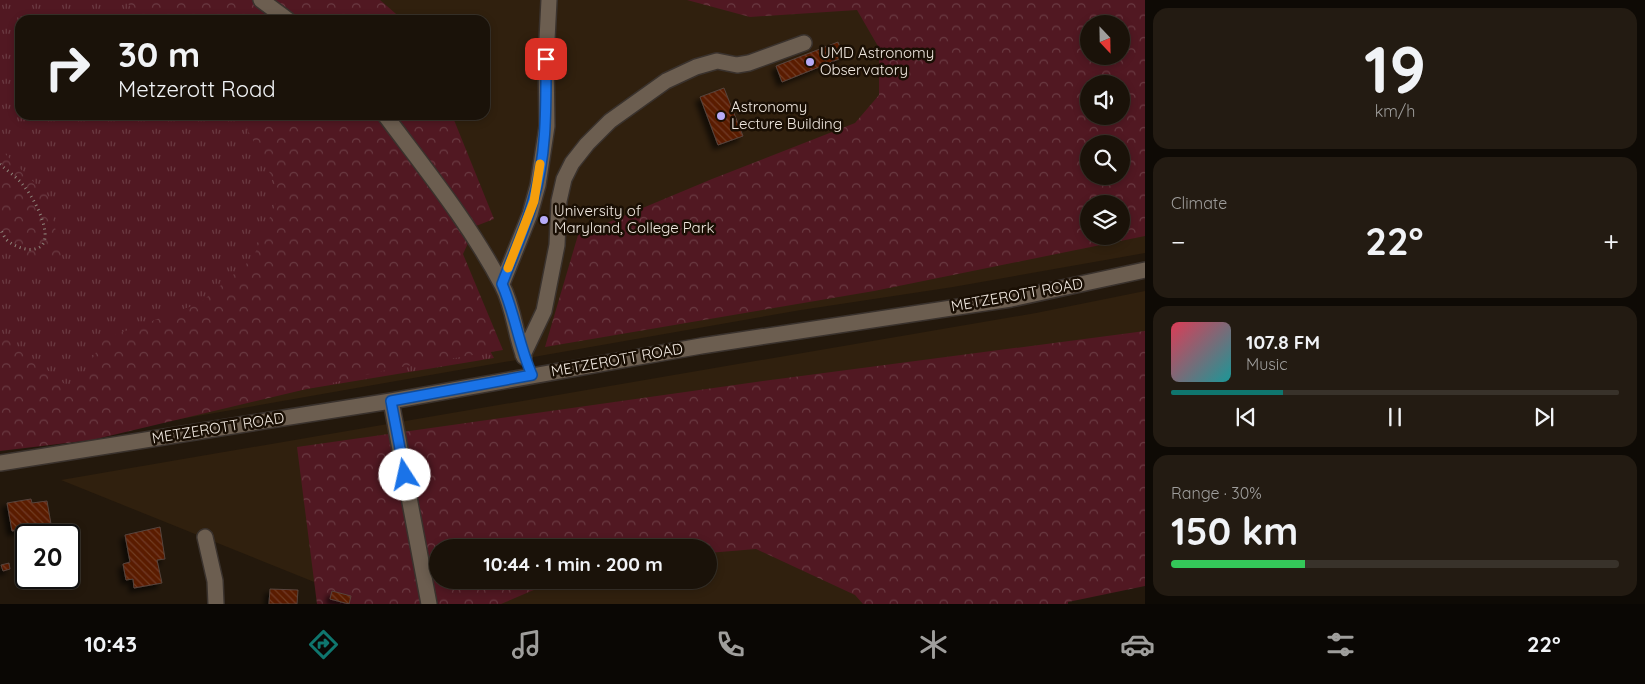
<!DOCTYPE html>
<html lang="en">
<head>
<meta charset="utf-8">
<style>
	body { margin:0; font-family:Quicksand,sans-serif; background:#231b12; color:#f1f3f6; height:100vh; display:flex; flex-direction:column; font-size:19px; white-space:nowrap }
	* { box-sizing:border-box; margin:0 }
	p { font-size:16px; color:#9f9e9c }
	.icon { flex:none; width:28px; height:28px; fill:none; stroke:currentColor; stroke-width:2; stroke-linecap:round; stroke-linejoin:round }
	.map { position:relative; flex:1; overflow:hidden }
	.side { display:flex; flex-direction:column; gap:8px; padding:8px; background:#0e0a05; width:500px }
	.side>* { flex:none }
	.hud { position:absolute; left:15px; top:15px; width:475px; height:105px; border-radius:15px; box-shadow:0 2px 8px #0003,0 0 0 1px #38322a; background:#1a1209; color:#f1f3f6; overflow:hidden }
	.needle { width:32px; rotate:158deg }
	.fabs { position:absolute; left:1080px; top:15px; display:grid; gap:10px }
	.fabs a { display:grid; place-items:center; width:50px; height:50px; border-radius:50%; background:#1a1209; box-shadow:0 2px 8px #0003,0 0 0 1px #38322a; font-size:25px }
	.speed { position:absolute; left:15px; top:524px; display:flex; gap:10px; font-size:25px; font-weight:700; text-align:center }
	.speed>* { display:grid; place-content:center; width:65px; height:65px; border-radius:50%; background:#1a1209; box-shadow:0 2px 8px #0003,0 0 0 1px #38322a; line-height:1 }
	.speed .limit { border:2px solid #111; border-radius:8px; background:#fff; color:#111 }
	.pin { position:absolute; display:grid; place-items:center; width:42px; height:42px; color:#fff; margin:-21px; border-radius:10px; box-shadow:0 2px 8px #0006 }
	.me { position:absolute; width:55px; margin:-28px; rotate:350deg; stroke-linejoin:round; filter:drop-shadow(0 0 4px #0008) }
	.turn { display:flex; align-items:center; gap:18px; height:105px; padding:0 20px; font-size:22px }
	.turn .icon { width:65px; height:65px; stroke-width:2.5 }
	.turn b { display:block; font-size:35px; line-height:42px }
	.big { font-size:38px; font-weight:700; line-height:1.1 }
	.side .tile { flex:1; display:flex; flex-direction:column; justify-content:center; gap:8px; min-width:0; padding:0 18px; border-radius:15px; background:#231b12 }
	.side .dial { align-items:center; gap:0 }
	.dial b { font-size:65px; line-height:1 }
	.song { display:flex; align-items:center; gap:15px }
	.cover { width:60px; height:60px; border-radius:8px; background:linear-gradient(135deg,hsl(350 70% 55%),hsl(180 70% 35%)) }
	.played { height:5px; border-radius:2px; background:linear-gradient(90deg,#0f766e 25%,#38322a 25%) }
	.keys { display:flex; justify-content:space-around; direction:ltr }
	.heat { display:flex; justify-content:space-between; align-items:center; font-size:28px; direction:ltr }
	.charge { height:8px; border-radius:4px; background:linear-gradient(90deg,#34c759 30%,#38322a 0) }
	.trip { position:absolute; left:429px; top:539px; width:288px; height:50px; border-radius:25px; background:#1a1209; box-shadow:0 2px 8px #0003,0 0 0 1px #38322a; font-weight:700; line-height:50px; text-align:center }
	.tabs { display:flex; height:80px; justify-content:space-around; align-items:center; background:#0a0704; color:#9f9e9c }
	.tabs .icon { width:35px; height:35px }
	.tabs .active { color:#0f766e }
	.tabs b { font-size:22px; color:#f1f3f6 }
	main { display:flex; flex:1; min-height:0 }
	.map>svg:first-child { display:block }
	.built { fill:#30200e; fill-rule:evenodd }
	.grass { fill:url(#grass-tufts) }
	.forest { fill:url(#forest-crowns); fill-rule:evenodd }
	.building { fill:url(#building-back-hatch); stroke:#57443d; filter:url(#shadow) }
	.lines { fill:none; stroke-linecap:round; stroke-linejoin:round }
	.minor-casing { stroke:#3a322d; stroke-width:18 }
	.path { stroke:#8f867c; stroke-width:3; stroke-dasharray:1 4; stroke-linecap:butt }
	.minor { stroke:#6c5e50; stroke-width:15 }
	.route-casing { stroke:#114b97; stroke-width:12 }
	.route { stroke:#1a73e8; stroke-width:9 }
	.slow { stroke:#f59e0b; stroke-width:9 }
	.poi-dot { fill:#b7abf8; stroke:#1a0f04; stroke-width:2 }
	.labels { text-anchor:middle; stroke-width:5; stroke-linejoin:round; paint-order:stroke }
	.poi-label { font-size:15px; fill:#f0e8e0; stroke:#1a0f04; text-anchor:start }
	.street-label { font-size:15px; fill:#f0e8e0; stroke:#1a0f04 }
</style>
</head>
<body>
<main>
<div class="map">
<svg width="1145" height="604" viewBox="0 0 1145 604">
	<defs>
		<pattern id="grass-tufts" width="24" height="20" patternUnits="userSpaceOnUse" patternTransform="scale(1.25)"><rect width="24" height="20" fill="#511822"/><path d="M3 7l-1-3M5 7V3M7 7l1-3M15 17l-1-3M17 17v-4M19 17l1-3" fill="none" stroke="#6a3a42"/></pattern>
		<pattern id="forest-crowns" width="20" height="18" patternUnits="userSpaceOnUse" patternTransform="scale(1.25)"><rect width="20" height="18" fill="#511822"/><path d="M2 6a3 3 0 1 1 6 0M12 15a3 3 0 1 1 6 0" fill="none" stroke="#6a3a42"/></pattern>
		<pattern id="building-back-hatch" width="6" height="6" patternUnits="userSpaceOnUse" patternTransform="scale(1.25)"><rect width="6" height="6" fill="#5a1b00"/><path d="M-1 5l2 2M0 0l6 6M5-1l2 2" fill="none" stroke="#723c25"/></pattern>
		<filter id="shadow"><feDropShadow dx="-4.5" dy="4.5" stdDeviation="2.5" flood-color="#0009"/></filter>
	</defs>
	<rect width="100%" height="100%" fill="#23180c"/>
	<path class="built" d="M 0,0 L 1145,0 L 1145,253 L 953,287 L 801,310 L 66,439 ZM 20,20 L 485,20 L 485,115 L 20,115 ZM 1089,24 L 1121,24 L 1121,56 L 1089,56 ZM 1089,84 L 1121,84 L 1121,116 L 1089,116 ZM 1089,144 L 1121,144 L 1121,176 L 1089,176 ZM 1089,204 L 1121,204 L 1121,236 L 1089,236 Z
		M 1145,291 L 1145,449 L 938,604 L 358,604 L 359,600 L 61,480 L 1036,313 ZM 438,548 L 708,548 L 708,580 L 438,580 Z"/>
	<path class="grass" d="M 0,0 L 300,0 L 311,20 L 20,20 L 20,115 L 362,115 L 494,358 L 0,440 Z"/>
	<path class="forest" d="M 125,0 L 380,0 L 403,20 L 141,20 Z
		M 687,0 L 1145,0 L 1145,236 L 874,291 L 545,347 L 578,235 L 712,179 L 855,123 L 879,95 L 879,48 L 857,10 L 750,17 ZM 1089,24 L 1121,24 L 1121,56 L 1089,56 ZM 1089,84 L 1121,84 L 1121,116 L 1089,116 ZM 1089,144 L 1121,144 L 1121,176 L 1089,176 ZM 1089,204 L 1121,204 L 1121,236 L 1089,236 Z
		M 240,115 L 452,115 L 494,219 L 476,226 L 463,254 L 503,350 L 395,368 L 92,440 L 0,451 L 0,332 L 73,391 L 104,339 L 200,303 L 253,258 L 280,193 Z
		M 0,149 L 48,196 L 63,263 L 27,259 L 0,231 Z
		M 1145,331 L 1145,586 L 1068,602 L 1068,604 L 863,604 L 855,595 L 756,549 L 708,553 L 708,548 L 438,548 L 438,580 L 557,580 L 501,604 L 317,604 L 297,447 L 763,381 Z"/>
	<path class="building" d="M 838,42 L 844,57 L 782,82 L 776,66 Z
		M 724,88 L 743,136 L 718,145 L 700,97 Z
		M 31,499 L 32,503 L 47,501 L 51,524 L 12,531 L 7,503 Z
		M 160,527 L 165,559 L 157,560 L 162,583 L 134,588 L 133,579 L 126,580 L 123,564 L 130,562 L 125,535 Z
		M 69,548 L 76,548 L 77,557 L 69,558 Z
		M 9,563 L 10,569 L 3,571 L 1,565 Z
		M 71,564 L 77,566 L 76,571 L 70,570 Z
		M 270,589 L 298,590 L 297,604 L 269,604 Z
		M 332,591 L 351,596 L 349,604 L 330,599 Z"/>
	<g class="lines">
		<defs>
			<path id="minor" d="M 261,0 L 288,20
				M 385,115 C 426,170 470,224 502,285 C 514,308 515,334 524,357
				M 502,284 L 530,214 L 538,185 L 547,126 L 546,59 L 549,0
				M 523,355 L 544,311 L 557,245 L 559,201 L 564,179 L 572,163 L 587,144 L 610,121 L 666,81 L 696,67 L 717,61 L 737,65 L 749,63 L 804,43
				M 391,401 L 429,604
				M 0,463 L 391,401 L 701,346 L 1011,299 L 1145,270
				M 205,537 L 215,581 L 216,604"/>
		</defs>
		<use href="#minor" class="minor-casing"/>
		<path class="path" d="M 0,164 C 7,171 17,177 23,185 C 33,197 44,218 45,233 C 47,256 20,251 8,241 C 4,238 3,233 0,229"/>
		<use href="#minor" class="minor"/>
	</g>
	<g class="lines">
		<defs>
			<path id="route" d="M 405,475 L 391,401 L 532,375 C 519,346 515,314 502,284 C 512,257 525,230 533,201 C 547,155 546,107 546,59"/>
		</defs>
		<use href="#route" class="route-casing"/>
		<use href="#route" class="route"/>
		<path class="slow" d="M 508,268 L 534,201 L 540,164"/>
	</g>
	<g class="poi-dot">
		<circle cx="810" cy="62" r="5"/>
		<circle cx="721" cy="116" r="5"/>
		<circle cx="544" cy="220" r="5"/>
	</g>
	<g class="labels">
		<g class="poi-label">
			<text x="820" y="58">UMD Astronomy<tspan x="820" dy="17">Observatory</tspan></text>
			<text x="731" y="112">Astronomy<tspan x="731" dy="17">Lecture Building</tspan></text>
			<text x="554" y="216">University of<tspan x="554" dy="17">Maryland, College Park</tspan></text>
		</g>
		<g class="street-label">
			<text transform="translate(1017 295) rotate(-10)" y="5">METZEROTT ROAD</text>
			<text transform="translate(617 360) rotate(-10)" y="5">METZEROTT ROAD</text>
			<text transform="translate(218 428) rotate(-9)" y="5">METZEROTT ROAD</text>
		</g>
	</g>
</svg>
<div class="fabs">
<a><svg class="needle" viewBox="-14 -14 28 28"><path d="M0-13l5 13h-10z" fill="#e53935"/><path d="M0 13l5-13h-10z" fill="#9f9e9c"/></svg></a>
<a><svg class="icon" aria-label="sound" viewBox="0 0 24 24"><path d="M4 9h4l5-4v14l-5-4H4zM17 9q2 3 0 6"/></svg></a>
<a><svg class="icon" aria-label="search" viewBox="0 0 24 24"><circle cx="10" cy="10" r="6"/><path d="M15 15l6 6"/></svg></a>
<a><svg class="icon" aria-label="layers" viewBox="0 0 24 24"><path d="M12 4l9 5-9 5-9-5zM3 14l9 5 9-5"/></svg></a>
</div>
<div class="speed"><div class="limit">20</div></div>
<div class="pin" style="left:546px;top:59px;background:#d93025"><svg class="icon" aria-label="arrive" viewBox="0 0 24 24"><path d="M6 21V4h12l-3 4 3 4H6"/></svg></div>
<svg class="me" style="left:405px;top:475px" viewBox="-20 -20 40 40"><circle r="19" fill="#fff"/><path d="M0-13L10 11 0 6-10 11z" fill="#1a73e8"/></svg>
<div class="trip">10:44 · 1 min · 200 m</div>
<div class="hud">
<div class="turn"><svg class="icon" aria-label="right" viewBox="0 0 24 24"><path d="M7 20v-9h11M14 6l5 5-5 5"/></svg><div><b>30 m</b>Metzerott Road</div></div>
</div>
</div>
<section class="side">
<div class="tile dial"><b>19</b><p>km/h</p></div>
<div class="tile"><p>Climate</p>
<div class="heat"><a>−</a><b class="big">22°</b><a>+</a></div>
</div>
<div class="tile">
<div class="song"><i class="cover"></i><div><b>107.8 FM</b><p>Music</p></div></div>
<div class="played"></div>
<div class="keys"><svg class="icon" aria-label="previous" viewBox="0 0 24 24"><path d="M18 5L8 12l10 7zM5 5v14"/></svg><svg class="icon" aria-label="pause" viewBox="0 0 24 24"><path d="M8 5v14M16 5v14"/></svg><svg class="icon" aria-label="next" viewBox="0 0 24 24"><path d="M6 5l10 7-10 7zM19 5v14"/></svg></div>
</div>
<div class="tile"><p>Range · 30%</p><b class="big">150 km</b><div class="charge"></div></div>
</section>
</main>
<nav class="tabs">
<b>10:43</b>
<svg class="icon active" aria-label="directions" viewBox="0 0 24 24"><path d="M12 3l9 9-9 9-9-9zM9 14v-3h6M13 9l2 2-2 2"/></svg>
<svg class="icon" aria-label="music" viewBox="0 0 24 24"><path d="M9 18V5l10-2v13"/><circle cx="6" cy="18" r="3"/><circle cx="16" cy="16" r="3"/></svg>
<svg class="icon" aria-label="phone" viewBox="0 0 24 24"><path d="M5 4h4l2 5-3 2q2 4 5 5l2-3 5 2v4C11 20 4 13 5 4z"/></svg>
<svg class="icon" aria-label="climate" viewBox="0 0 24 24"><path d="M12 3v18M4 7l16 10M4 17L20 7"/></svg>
<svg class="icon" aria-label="car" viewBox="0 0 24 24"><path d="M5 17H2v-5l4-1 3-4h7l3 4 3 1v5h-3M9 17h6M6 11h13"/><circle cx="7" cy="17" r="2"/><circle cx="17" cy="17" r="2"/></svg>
<svg class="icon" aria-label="filters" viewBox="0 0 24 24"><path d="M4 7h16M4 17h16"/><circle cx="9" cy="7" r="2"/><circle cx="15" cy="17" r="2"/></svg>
<b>22°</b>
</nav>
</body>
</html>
